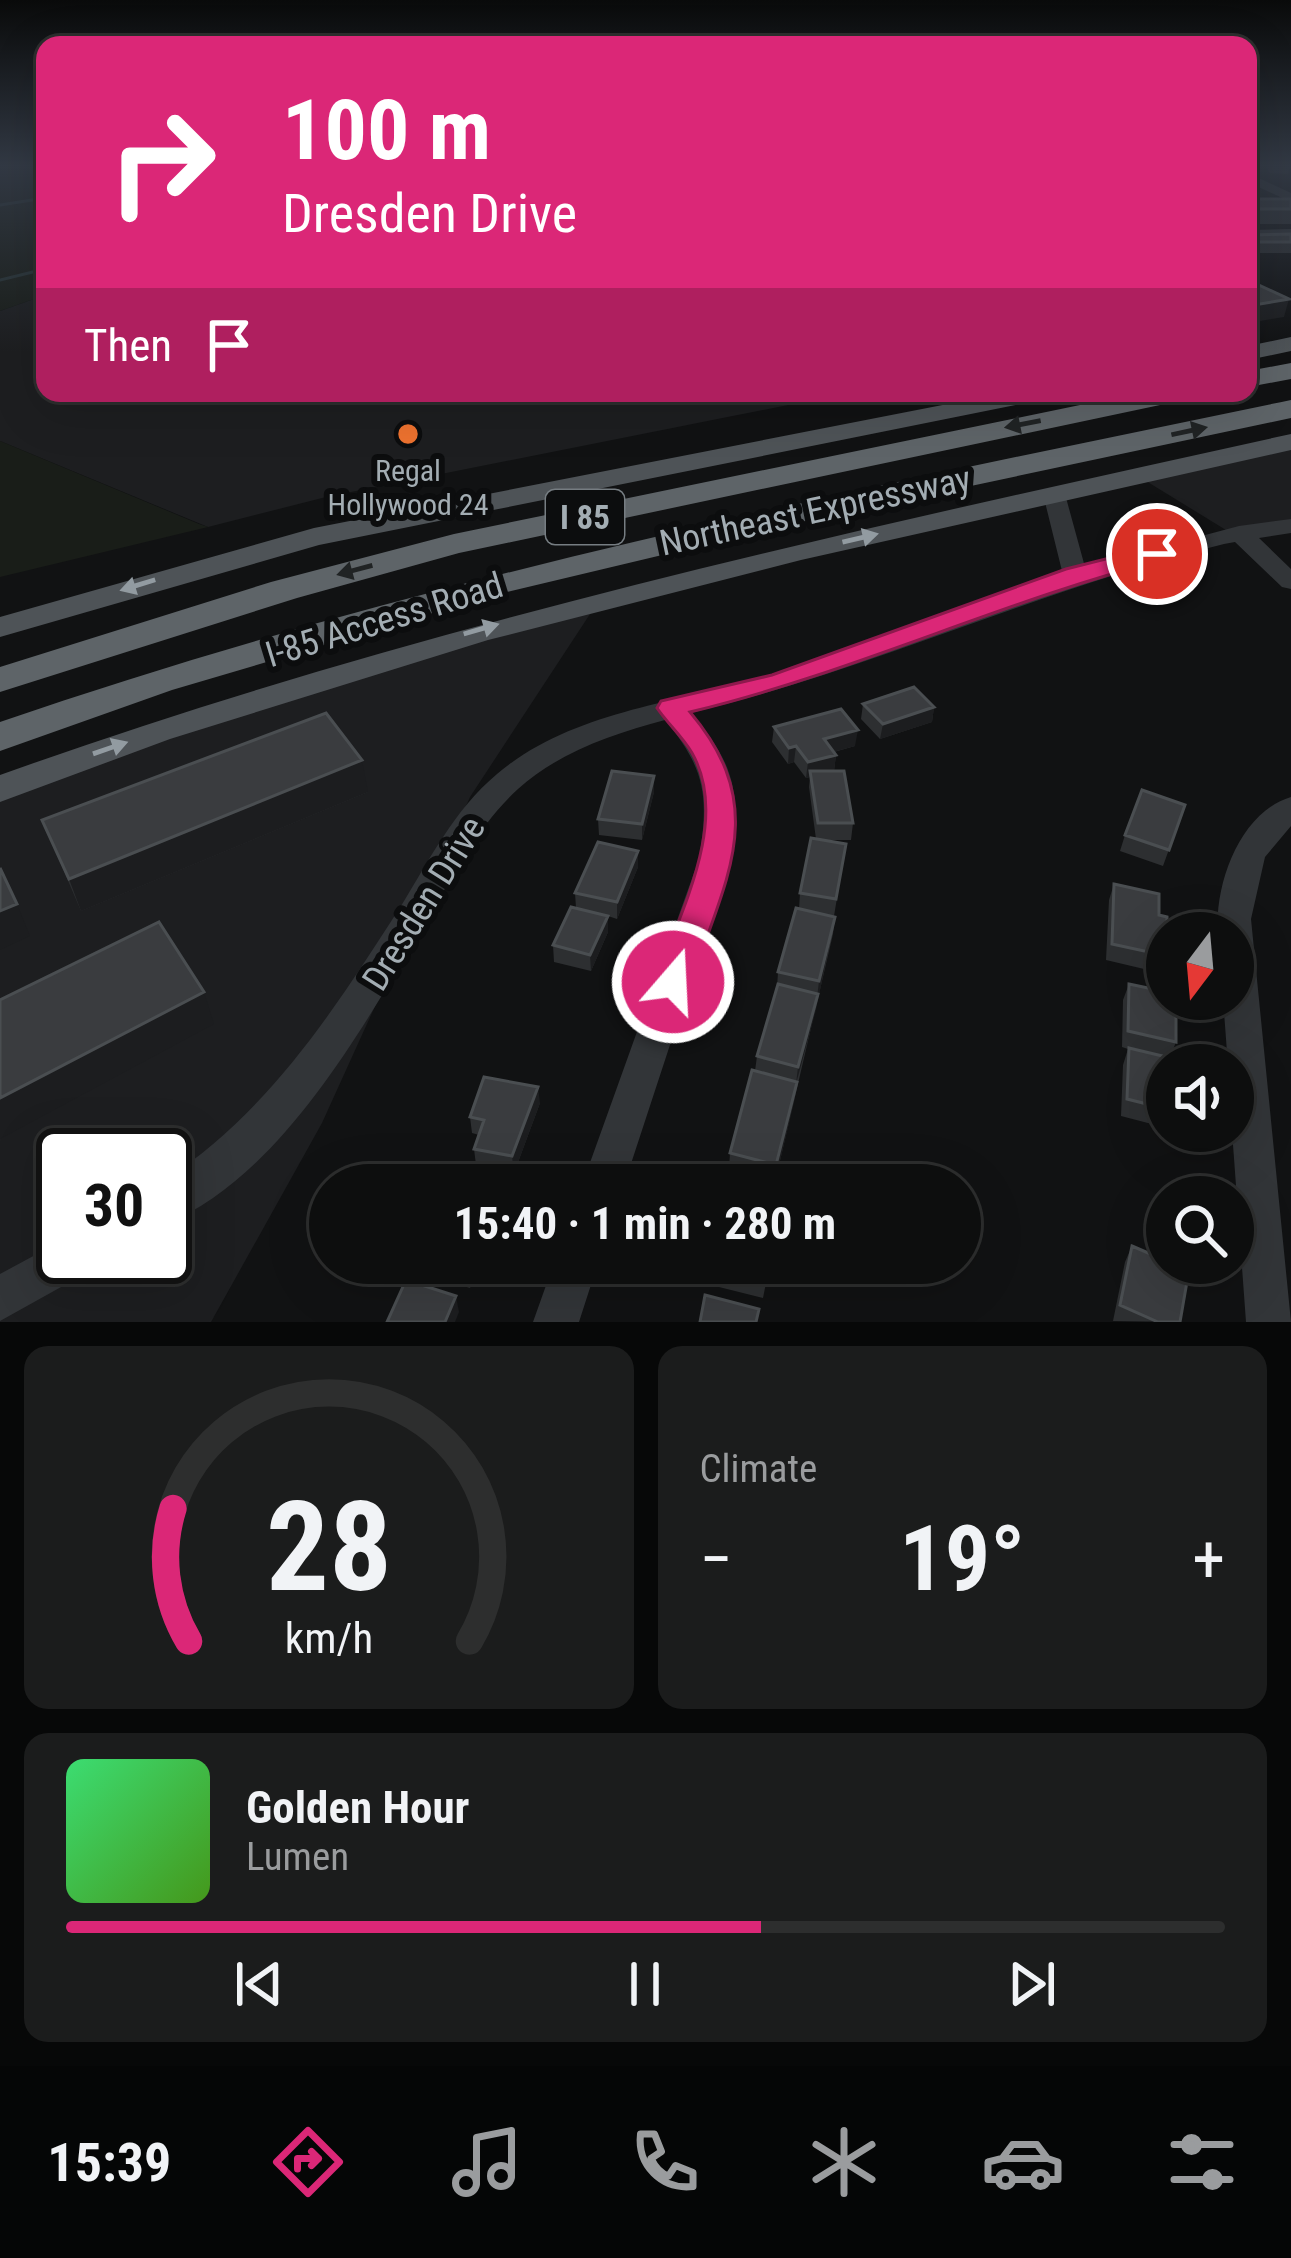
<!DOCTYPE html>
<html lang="en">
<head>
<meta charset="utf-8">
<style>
	body { margin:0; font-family:"Roboto Condensed",sans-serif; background:#1b1c1c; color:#f1f3f6; height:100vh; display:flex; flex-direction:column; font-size:45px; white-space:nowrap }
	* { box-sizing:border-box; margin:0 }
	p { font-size:39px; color:#9a9c9e }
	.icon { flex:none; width:66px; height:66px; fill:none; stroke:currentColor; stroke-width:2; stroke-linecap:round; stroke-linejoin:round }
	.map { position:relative; height:1322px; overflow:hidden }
	.drawer { display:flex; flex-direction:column; gap:24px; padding:24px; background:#070808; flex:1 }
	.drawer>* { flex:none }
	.hud { position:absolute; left:36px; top:36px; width:1221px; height:366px; border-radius:24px; box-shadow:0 12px 48px #0002,0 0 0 3px #2d2e2e; background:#db2777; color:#fff; overflow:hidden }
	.needle { width:78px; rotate:196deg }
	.buttons { position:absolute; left:1146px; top:912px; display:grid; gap:24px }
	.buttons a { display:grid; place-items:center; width:108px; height:108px; border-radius:50%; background:#0d0e0e; box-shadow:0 12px 48px #0002,0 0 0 3px #2d2e2e; font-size:60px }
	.speed { position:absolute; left:36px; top:1128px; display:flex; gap:24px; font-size:60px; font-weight:700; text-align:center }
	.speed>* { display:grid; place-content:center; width:156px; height:156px; border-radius:50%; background:#0d0e0e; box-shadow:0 12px 48px #0002,0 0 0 3px #2d2e2e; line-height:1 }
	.speed .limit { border:6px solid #111; border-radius:18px; background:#fff; color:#111 }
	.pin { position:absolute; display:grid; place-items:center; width:102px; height:102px; color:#fff; margin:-51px; border:6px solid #fff; border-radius:50%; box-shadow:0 3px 12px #0007 }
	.me { position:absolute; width:132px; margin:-66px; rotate:19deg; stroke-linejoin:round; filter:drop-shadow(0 0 9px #0008) }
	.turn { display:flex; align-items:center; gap:42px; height:252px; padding:0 48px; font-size:54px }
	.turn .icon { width:156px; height:156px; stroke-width:2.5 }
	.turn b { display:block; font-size:84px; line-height:102px }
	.then { display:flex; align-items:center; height:114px; padding:0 48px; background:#0003; gap:24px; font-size:45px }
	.big { font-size:90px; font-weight:700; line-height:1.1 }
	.drawer .widget { flex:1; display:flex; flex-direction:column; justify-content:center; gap:18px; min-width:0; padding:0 42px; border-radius:24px; background:#1b1c1c }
	.drawer .dial { align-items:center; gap:0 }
	.dial svg { height:312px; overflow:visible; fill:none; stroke:#2d2e2e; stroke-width:7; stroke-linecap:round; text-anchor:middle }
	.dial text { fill:#f1f3f6; stroke:none }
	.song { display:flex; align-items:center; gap:36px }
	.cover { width:144px; height:144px; border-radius:18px; background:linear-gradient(135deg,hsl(140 70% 55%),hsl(100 70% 35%)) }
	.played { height:12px; border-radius:6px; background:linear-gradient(90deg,#db2777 60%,#2d2e2e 60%) }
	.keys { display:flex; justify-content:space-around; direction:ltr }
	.heat { display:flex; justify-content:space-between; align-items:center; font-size:66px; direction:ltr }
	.drawer .tiles { flex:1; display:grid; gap:24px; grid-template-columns:1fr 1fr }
	.widget:last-child { grid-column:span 2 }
	.trip { position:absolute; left:309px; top:1164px; width:672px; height:120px; border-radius:60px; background:#0d0e0e; box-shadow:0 12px 48px #0002,0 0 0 3px #2d2e2e; font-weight:700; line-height:120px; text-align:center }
	.tab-bar { display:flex; height:192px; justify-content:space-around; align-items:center; background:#050606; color:#9a9c9e }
	.tab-bar .icon { width:84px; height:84px }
	.tab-bar .current { color:#db2777 }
	.tab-bar b { font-size:54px; color:#f1f3f6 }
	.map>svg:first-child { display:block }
	.built { fill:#1d1e20; fill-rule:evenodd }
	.green { fill:#191d18 }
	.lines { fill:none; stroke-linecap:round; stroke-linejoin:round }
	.stream { stroke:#283436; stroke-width:3 }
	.minor { fill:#323538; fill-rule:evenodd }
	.major { fill:#4e5357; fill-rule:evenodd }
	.highway { fill:#5e6468; fill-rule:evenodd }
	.wall { fill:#2d2f31 }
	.shaded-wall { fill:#1c1d1f }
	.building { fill:#3a3c3f; stroke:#4a4e51; stroke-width:3 }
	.oneway { fill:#202324 }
	.oneway2 { fill:#929ba1 }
	.route { fill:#db2777; stroke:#8e194d; stroke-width:3 }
	.poi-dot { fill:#ed722f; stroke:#0c0d0e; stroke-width:4.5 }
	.labels { text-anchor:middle; stroke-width:12; stroke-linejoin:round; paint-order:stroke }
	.far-poi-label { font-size:30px; fill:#a3adb3; stroke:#0c0d0e }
	.shield { fill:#0c0d0e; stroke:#767d82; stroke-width:3 }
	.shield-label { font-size:33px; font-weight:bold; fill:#a3adb3 }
	.street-label { font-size:36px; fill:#a3adb3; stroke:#0c0d0e }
</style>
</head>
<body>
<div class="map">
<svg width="1291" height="1322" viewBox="0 0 1291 1322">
	<rect width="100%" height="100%" fill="#111213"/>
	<path class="built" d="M 45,295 L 45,393 L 848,393 L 326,497 L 208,527 L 0,441 L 0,311 Z
		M 1291,441 L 1291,531 L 1239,538 L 1133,473 Z
		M 592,611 L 470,797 L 322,1123 L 211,1322 L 0,1322 L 0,798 L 201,712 ZM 63,1155 L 165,1155 L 165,1257 L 63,1257 Z"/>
	<path class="green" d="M 0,167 L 45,167 L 45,295 L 0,311 Z
		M 0,441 L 199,524 L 208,527 L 0,577 Z"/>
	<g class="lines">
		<path class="stream" d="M 0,205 L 45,198
			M 0,280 L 45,269"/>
		<path class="minor" d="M 1248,173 L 1291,193 L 1291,202 L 1248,182 Z
			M 1291,229 L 1291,239 L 1248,240 L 1248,230 Z
			M 1054,487 L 1065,494 L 1085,567 L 1239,526 L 1291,519 L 1291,533 L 1259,538 L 1291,569 L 1291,589 L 1282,587 L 1235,542 L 1224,544 C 1043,588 873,669 691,713 C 735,764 741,793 731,859 L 624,1185 L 582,1185 L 699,859 C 709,797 706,769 665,720 C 613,734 559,752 518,789 C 478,826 456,871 429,916 C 368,1019 282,1178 165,1224 L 165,1180 C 270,1111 334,1010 401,906 C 430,859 454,810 497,774 C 573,710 678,703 770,676 C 869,647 965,607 1063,575 L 1043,494 Z
			M 1291,797 L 1291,826 L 1265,857 L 1251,919 L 1291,1322 L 1246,1322 L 1232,1131 L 1233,1065 L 1228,1065 L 1223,999 L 1233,999 L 1233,933 L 1218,933 C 1214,885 1240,812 1291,797 Z
			M 63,1240 L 63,1257 L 95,1257 L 88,1272 L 0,1321 L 0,1274 Z
			M 554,1263 L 598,1263 L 579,1322 L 533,1322 Z"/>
		<path class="major" d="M 1291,337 L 1291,351 L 1248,360 L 1248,346 Z
			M 1004,393 L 1053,393 L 1041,400 L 319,545 L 0,637 L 0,617 L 314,528 Z
			M 1291,434 L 1291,450 L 801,560 L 488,640 L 170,739 L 0,802 L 0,775 C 421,624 855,530 1291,434 Z"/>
		<path class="highway" d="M 1291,363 L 1291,379 L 1248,387 L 1248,371 Z
			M 1138,393 L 1193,393 L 1179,401 L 459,553 L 297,598 L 0,692 L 0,667 L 271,582 L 454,534 Z
			M 1291,400 L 1291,418 L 801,522 L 490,596 L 172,690 L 0,751 L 0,722 C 421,577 855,490 1291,400 Z"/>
	</g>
	<path class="wall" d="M 1266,167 L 1290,167 L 1288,174 L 1270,173 Z
		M 1248,199 L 1291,199 L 1291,224 L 1248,224 Z
		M 1291,234 L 1291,253 L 1250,253 L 1248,251 L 1248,235 Z
		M 863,704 L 934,707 L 932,722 L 880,739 L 861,719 Z
		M 774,727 L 855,746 L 834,752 L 836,755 L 834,771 L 853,823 L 851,840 L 819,840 L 846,844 L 834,916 L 814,912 L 835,917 L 833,934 L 775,1182 L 729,1169 L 730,1153 L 755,1071 L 757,1056 L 777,988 L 778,972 L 799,909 L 800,893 L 816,839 L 809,787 L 810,777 L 806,778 L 794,762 L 788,764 L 772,742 Z
		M 368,792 L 81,911 L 42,820 Z
		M 654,792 L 642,840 L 599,835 L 598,819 Z
		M 1185,805 L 1163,866 L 1120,851 L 1125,835 Z
		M 638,851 L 638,867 L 617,919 L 608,916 L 608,932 L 591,971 L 554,962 L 553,945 L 576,908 L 575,893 Z
		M 1114,884 L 1159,915 L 1167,917 L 1167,958 L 1161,973 L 1106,960 L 1109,900 Z
		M 1129,984 L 1176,1042 L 1167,1065 L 1167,1128 L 1121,1116 L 1123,1065 L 1128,1049 L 1122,1047 L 1123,1000 Z
		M 540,1103 L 514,1173 L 476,1165 L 474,1149 L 479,1135 L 472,1133 L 470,1117 Z
		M 1132,1246 L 1180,1322 L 1113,1321 L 1125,1262 Z
		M 419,1263 L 480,1263 L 470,1288 L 421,1273 Z
		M 770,1263 L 763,1298 L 711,1285 L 712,1269 Z"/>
	<path class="shaded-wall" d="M 1289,299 L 1284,317 L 1248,323 L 1248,306 Z
		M 934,707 L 932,722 L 880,739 L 883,724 Z
		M 858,730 L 855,746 L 822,755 L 824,739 Z
		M 796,746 L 794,762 L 788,764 L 789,748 Z
		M 836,755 L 834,771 L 810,771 L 810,777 L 806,778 L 808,762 Z
		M 362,760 L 368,792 L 81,911 L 69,879 Z
		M 654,776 L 654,792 L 642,840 L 642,824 Z
		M 638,851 L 638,867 L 617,919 L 617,902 Z
		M 17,904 L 30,936 L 0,950 L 0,911 Z
		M 608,916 L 608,932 L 591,971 L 590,955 Z
		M 835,917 L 816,1010 L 796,1084 L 798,1067 L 817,998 L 819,981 Z
		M 204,992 L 214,1024 L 0,1139 L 0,1098 Z
		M 797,1082 L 795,1098 L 775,1182 L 776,1165 Z
		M 538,1087 L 540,1103 L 514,1173 L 512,1156 Z
		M 471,1263 L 480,1263 L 470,1288 L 467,1272 Z
		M 456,1296 L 459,1312 L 455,1322 L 445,1322 Z"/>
	<path class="building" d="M 1248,199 L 1291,199 L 1291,209 L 1250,209 L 1248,207 Z
		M 1291,234 L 1291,242 L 1253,242 L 1248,238 L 1248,235 Z
		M 1248,280 L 1289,299 L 1248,306 Z
		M 914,687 L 934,707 L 883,724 L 863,704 Z
		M 841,709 L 858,730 L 824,739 L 836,755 L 808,762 L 796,746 L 789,748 L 774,727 Z
		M 326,713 L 362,760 L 69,879 L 42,820 Z
		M 612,771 L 654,776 L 642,824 L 598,819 Z
		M 810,771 L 844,771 L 853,823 L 818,823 Z
		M 1142,790 L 1185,805 L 1169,850 L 1125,835 Z
		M 811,838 L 846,844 L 836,899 L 800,893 Z
		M 598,842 L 638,851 L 617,902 L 575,893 Z
		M 0,868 L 17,904 L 0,911 Z
		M 1114,884 L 1159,894 L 1159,915 L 1167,917 L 1167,956 L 1112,944 Z
		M 571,907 L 608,916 L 590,955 L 553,945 Z
		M 796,908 L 835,917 L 819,981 L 778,972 Z
		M 159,922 L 204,992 L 0,1098 L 0,1000 Z
		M 778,984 L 818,994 L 798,1067 L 757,1056 Z
		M 1129,984 L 1167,992 L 1167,999 L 1176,999 L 1176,1042 L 1128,1031 Z
		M 1129,1048 L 1175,1059 L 1175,1065 L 1167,1065 L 1167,1109 L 1127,1099 Z
		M 752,1070 L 797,1082 L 776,1165 L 730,1153 Z
		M 484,1077 L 538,1087 L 512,1156 L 474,1149 L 484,1120 L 470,1117 Z
		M 458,1169 L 505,1183 L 504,1185 L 451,1185 Z
		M 734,1172 L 784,1184 L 784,1185 L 731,1185 Z
		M 1132,1246 L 1167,1261 L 1167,1263 L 1172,1263 L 1189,1270 L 1180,1322 L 1158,1322 L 1120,1305 Z
		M 437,1263 L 471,1263 L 467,1272 Z
		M 713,1263 L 769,1263 L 765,1282 L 712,1269 Z
		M 406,1280 L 456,1296 L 445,1322 L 387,1322 Z
		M 705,1295 L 759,1309 L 756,1322 L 700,1322 Z"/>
	<defs><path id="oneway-solid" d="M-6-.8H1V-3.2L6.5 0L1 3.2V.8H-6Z" transform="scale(3)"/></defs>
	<g class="oneway">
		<use href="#oneway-solid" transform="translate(1023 424) rotate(169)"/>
		<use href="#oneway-solid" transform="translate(1189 431) rotate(-12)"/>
		<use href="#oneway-solid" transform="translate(355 570) rotate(165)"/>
	</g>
	<g class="oneway2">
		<use href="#oneway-solid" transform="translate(860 538) rotate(-13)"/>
		<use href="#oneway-solid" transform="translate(138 585) rotate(163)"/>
		<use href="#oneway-solid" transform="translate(481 629) rotate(-16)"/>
		<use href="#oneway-solid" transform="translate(110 748) rotate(-19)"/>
	</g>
	<linearGradient id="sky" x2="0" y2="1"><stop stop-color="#090a0a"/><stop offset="0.47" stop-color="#323944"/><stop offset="1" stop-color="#323944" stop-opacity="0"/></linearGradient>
	<rect width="1291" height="352" fill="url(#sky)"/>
	<path class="route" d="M 1157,546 L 1169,554 L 1166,559 C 1004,600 853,673 690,712 C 771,808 726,877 691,982 L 686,992 L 673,996 L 660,992 L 655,982 C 678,916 731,822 692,753 C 683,737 667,723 657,708 L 661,701 L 772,675 L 1066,569 Z"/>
	<circle class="poi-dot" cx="408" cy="434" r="12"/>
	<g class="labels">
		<g class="far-poi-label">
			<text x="408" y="481">Regal<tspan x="408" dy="34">Hollywood 24</tspan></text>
		</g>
		<rect class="shield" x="546" y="490" width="78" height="54" rx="9"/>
		<g class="shield-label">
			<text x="585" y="529">I 85</text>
		</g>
		<g class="street-label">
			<text transform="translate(815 510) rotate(-12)" y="13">Northeast Expressway</text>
			<text transform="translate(384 619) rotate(-17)" y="13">I-85 Access Road</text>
			<text transform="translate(423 903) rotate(-58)" y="13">Dresden Drive</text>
		</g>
	</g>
</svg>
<div class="buttons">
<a><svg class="needle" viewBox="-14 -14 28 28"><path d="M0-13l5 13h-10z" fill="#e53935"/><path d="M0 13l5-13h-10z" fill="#9a9c9e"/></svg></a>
<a><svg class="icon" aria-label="sound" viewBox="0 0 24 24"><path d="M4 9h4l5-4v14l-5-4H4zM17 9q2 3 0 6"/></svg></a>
<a><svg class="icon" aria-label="search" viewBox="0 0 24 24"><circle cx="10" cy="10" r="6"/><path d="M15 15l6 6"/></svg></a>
</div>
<div class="speed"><div class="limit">30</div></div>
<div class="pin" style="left:1157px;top:554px;background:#d93025"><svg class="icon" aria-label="arrive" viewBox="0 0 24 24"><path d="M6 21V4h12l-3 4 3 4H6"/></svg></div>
<svg class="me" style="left:673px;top:982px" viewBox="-20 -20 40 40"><circle r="17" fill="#db2777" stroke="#fff" stroke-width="3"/><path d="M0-11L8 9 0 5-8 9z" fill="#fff"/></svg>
<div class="trip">15:40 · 1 min · 280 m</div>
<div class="hud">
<div class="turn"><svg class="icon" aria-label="right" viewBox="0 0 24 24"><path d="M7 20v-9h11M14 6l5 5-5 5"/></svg><div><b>100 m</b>Dresden Drive</div></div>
<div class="then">Then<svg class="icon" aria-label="arrive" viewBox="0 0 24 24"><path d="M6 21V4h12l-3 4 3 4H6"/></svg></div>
</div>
</div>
<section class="drawer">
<div class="tiles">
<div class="widget dial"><svg viewBox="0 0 100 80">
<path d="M14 69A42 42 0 1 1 86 69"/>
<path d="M14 69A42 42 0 0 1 10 35" stroke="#db2777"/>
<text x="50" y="56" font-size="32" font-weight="700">28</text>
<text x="50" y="72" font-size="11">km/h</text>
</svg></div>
<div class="widget"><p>Climate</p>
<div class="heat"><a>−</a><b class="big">19°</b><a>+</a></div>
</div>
<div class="widget">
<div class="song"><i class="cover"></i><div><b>Golden Hour</b><p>Lumen</p></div></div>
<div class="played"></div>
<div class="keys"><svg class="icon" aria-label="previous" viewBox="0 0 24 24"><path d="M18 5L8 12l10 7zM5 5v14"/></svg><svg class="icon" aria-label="pause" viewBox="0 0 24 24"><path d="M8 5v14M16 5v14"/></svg><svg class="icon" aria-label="next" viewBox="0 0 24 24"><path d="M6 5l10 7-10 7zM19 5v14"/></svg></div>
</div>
</div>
</section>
<nav class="tab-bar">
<b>15:39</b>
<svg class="icon current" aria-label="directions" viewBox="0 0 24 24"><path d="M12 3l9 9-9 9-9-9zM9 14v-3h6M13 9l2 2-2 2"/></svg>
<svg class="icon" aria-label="music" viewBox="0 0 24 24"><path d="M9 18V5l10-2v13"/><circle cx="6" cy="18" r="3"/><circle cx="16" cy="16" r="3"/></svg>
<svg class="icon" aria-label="phone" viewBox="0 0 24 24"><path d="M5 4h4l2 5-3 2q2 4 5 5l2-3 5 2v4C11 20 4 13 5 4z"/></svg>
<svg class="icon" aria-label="climate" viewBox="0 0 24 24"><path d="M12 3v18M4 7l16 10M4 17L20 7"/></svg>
<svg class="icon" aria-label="car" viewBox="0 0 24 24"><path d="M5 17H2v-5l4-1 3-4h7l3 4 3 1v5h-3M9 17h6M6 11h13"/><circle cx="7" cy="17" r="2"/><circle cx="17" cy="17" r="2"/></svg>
<svg class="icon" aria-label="filters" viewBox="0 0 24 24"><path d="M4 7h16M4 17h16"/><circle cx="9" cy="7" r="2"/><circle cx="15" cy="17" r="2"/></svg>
</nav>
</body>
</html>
